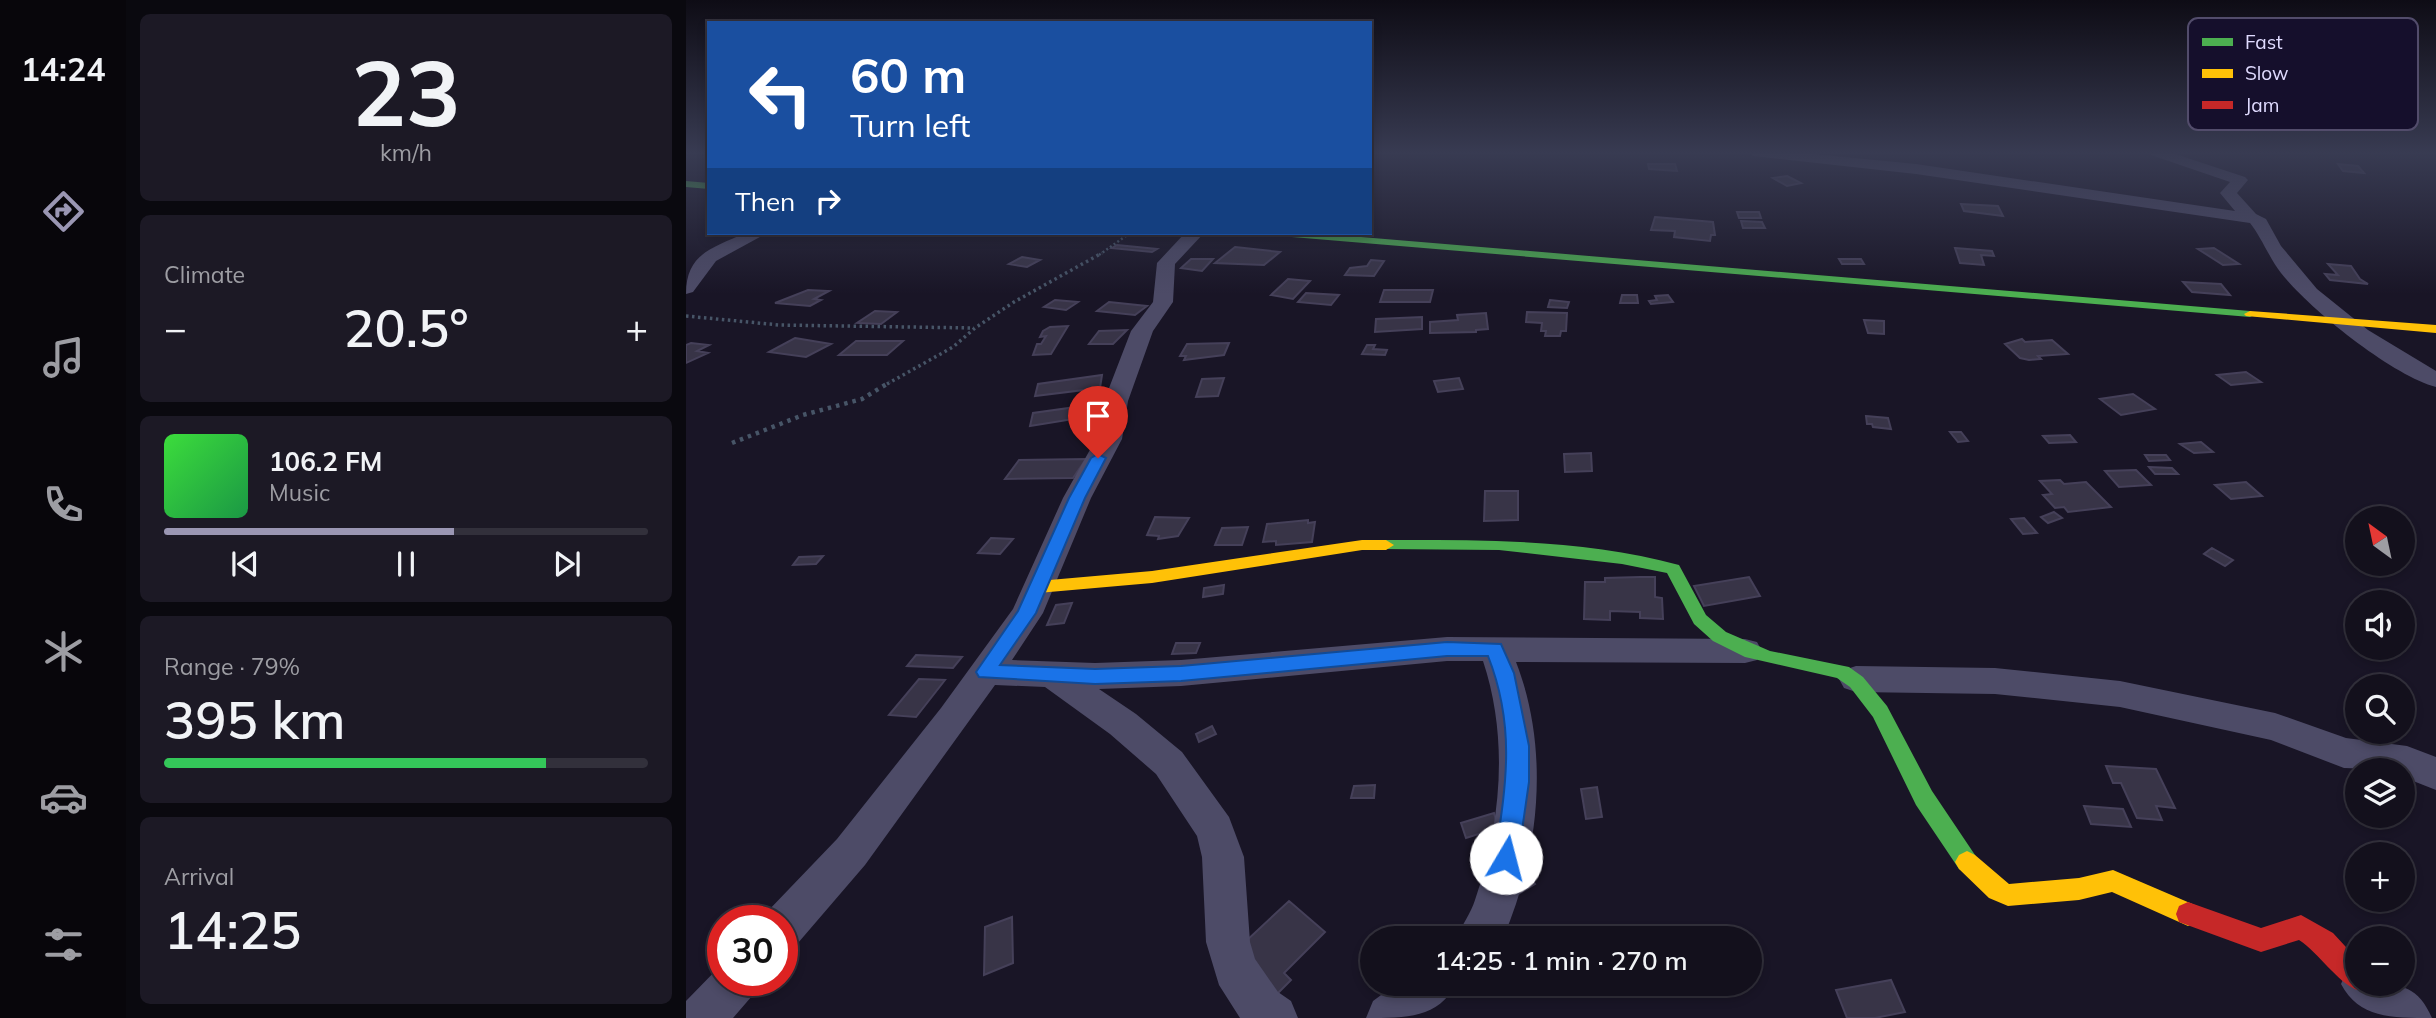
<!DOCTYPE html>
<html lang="en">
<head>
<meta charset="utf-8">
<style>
	body { margin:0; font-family:Mulish,sans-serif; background:#1c1925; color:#f1f3f6; height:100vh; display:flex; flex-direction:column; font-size:26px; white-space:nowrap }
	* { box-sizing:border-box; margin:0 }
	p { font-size:23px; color:#9d9da3 }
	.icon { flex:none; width:38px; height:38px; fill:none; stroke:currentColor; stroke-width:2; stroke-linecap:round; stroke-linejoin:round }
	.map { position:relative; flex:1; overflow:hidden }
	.details { display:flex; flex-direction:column; gap:14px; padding:14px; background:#0a090f; width:560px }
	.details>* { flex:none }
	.top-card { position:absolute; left:21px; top:21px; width:665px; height:214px; border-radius:0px; box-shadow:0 4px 10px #0003,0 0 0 2px #32303b; background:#1a4fa0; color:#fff; overflow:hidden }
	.needle { width:46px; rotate:327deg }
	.fabs { position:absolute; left:1659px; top:506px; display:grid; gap:14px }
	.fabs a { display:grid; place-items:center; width:70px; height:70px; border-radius:50%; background:#13101c; box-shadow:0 4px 10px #0003,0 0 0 2px #32303b; font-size:35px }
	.speed { position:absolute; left:21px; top:905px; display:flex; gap:14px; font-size:35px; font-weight:700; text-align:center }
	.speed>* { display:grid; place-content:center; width:91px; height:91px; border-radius:50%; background:#13101c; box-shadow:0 4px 10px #0003,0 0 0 2px #32303b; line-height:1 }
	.speed .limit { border:10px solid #d22; background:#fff; color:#111 }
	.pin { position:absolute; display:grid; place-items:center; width:60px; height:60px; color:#fff; margin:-72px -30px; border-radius:50% 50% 50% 0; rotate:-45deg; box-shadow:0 0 7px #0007 }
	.pin .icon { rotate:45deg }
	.me { position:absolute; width:77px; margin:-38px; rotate:8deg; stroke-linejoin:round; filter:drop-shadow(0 0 5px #0008) }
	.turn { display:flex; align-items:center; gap:24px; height:147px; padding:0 28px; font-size:32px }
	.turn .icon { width:91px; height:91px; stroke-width:2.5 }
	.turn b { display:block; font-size:49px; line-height:60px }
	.then { display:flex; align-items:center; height:66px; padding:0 28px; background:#0003; gap:14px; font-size:26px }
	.big { font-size:52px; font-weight:600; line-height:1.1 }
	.details .widget { flex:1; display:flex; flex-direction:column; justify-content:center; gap:10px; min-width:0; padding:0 24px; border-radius:10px; background:#1c1925 }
	.details .dial { align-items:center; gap:0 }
	.dial b { font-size:91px; line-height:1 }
	.song { display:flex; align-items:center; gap:21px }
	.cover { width:84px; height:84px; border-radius:10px; background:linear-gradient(135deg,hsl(120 70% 55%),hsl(140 70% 35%)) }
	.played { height:7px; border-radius:4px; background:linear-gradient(90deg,#9a96b3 60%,#32303b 60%) }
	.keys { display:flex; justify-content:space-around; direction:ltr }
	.heat { display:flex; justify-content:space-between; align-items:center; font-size:38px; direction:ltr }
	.charge { height:10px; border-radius:5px; background:linear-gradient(90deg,#34c759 79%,#32303b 0) }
	.trip { position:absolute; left:674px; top:926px; width:402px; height:70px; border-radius:35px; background:#13101c; box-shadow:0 4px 10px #0003,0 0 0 2px #32303b; font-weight:600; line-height:70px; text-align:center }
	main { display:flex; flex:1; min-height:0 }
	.dock { display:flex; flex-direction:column; width:126px; justify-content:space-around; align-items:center; background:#08060b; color:#9d9da3 }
	.dock .icon { width:49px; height:49px }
	.dock .active { color:#9a96b3 }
	.dock b { font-size:32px; color:#f1f3f6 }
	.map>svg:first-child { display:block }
	.building { fill:#383447; stroke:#454059; stroke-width:2 }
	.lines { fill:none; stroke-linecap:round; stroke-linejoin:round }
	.path-far2 { stroke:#475567; stroke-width:2.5; stroke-dasharray:2 2.5; stroke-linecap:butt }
	.path-far1 { stroke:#475567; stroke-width:3.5; stroke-dasharray:2.5 3.5; stroke-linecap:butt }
	.path { stroke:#475567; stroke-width:4.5; stroke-dasharray:3.5 5; stroke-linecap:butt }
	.street { fill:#4d4b67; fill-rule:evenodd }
	.fast { fill:#4caf50; fill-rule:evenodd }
	.slow { fill:#ffc107; fill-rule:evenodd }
	.jam { fill:#c62828; fill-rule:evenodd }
	.route { fill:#1a73e8; stroke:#114b97; stroke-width:2 }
	.key { fill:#150f2c; stroke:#524c6b; stroke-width:2 }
	.key-label { font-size:19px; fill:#e0dbff }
</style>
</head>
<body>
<main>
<nav class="dock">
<b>14:24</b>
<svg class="icon active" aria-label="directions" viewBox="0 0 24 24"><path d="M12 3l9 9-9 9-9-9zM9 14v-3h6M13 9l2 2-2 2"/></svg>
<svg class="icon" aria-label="music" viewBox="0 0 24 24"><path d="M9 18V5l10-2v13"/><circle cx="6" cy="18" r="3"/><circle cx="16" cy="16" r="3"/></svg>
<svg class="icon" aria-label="phone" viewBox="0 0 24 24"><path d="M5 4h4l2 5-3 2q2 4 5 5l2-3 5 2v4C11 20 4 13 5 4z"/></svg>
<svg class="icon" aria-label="climate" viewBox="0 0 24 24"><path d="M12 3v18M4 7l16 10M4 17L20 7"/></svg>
<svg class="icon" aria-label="car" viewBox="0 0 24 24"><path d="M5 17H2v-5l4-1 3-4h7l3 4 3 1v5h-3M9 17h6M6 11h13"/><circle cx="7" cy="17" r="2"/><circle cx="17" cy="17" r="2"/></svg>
<svg class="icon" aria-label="filters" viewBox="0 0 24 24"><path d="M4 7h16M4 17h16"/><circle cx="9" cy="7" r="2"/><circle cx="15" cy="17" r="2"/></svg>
</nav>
<section class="details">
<div class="widget dial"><b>23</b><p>km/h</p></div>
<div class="widget"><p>Climate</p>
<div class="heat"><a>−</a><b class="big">20.5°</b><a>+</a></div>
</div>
<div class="widget">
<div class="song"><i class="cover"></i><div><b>106.2 FM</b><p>Music</p></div></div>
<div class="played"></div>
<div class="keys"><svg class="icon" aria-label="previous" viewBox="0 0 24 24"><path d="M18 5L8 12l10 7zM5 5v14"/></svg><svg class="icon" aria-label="pause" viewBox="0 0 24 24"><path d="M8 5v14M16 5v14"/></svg><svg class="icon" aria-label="next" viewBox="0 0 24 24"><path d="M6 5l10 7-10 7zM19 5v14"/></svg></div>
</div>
<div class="widget"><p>Range · 79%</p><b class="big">395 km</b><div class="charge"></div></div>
<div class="widget"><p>Arrival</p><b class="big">14:25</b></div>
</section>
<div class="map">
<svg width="1750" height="1018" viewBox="0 0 1750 1018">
	<rect width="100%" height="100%" fill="#191526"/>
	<path class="building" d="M 962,164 L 989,164 L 991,171 L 963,169 Z
		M 1652,164 L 1672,166 L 1678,173 L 1657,171 Z
		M 1101,176 L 1115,183 L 1101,186 L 1087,178 Z
		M 1275,204 L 1312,206 L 1317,216 L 1278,211 Z
		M 1051,212 L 1073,212 L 1075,218 L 1053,218 Z
		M 969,217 L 1027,222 L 1029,235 L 1025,235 L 1024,241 L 988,237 L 989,231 L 965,230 Z
		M 1055,221 L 1076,222 L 1079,228 L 1057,228 Z
		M 431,245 L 471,249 L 466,252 L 426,248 Z
		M 549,247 L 594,252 L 578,265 L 529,263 Z
		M 1269,248 L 1306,251 L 1308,256 L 1295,255 L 1298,265 L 1274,263 Z
		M 1528,248 L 1553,264 L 1537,265 L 1512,249 Z
		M 336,257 L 354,260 L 341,267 L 323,264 Z
		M 505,259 L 527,259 L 516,271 L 495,268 Z
		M 1153,259 L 1175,259 L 1178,264 L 1156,264 Z
		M 685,260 L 698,261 L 688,276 L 659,275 L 664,268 L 681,266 Z
		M 1642,264 L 1665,266 L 1674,279 L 1682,284 L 1644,280 L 1639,274 L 1652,275 Z
		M 602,279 L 624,281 L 607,299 L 585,295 Z
		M 1497,282 L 1535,284 L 1544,295 L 1506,292 Z
		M 122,290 L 143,291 L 128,299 L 135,300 L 124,306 L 89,303 Z
		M 698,290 L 747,290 L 744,302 L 694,302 Z
		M 620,293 L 653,295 L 645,305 L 612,302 Z
		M 936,295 L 951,295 L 952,303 L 934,303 Z
		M 982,295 L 987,302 L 965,304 L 963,301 L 971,300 L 969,296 Z
		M 369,300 L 392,302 L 380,310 L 358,307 Z
		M 864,300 L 883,302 L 881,308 L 862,307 Z
		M 423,302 L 461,306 L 449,315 L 411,311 Z
		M 189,311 L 211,312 L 195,324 L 171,323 Z
		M 841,312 L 881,313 L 880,331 L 875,331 L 874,336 L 859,336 L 860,331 L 855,331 L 856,323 L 840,322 Z
		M 800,313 L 802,329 L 790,330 L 790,332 L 744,333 L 744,322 L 772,320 L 771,315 Z
		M 736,317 L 736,329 L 689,332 L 690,319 Z
		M 1178,320 L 1198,321 L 1198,334 L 1182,333 Z
		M 382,326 L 365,354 L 347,355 L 351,344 L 355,344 L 360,336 L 354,337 L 357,331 L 364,327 Z
		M 441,330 L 427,344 L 403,344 L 413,331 Z
		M 109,338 L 145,344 L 120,357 L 83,352 Z
		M 1336,339 L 1339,342 L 1366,340 L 1382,354 L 1352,356 L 1355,359 L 1343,360 L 1334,358 L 1319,344 Z
		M 170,341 L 217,341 L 201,355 L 153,355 Z
		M 5,343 L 23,345 L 11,351 L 22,353 L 0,363 L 0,345 Z
		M 543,343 L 538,355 L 498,360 L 500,356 L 494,356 L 501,344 Z
		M 681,345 L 689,345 L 687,349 L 701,350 L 699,355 L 676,354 Z
		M 1560,372 L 1575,382 L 1545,385 L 1531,375 Z
		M 416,375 L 414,388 L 349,396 L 352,384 Z
		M 538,378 L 532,396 L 510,397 L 516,379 Z
		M 773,378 L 777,389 L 752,392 L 748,381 Z
		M 1447,394 L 1469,409 L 1435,415 L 1414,399 Z
		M 390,407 L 388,419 L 344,426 L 347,413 Z
		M 1180,416 L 1202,418 L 1205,429 L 1187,427 L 1186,424 L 1181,424 Z
		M 1264,432 L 1275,432 L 1282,441 L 1272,442 Z
		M 1384,435 L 1390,442 L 1363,443 L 1357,436 Z
		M 1515,442 L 1527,452 L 1508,453 L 1494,444 Z
		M 905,453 L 906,471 L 879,472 L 878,454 Z
		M 1459,455 L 1480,455 L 1484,460 L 1463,461 Z
		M 400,459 L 387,478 L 319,479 L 333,460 Z
		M 1463,467 L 1486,468 L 1492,474 L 1469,474 Z
		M 1450,470 L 1465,485 L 1433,487 L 1419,471 Z
		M 1374,480 L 1378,484 L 1400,482 L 1425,507 L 1382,512 L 1378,507 L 1369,508 L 1357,495 L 1366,494 L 1354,481 Z
		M 1560,482 L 1576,496 L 1545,499 L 1529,485 Z
		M 799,491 L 832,491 L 832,520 L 798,521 Z
		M 1368,512 L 1376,518 L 1362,523 L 1355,517 Z
		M 469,517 L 503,518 L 492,536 L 472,539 L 473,536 L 461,535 Z
		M 1338,518 L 1351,533 L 1337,534 L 1325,519 Z
		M 622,520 L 622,523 L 629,522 L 626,542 L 590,545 L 590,541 L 577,542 L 581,524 Z
		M 562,527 L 556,545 L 529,545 L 536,528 Z
		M 305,538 L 327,539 L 314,554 L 292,553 Z
		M 1526,548 L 1547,560 L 1539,566 L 1518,554 Z
		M 137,556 L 130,564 L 107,565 L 113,557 Z
		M 954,577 L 969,577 L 969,597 L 976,598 L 977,619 L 954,618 L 954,612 L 924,611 L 924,620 L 898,619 L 899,582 L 919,582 L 919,578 Z
		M 1063,577 L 1074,596 L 1018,606 L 1008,586 Z
		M 538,585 L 537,594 L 517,597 L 518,588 Z
		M 386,603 L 378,623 L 361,625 L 370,605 Z
		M 490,643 L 514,643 L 510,653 L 486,654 Z
		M 230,655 L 276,657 L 267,668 L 221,666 Z
		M 233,679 L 259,680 L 230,717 L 203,715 Z
		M 526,726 L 530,734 L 513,742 L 510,734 Z
		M 1420,766 L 1470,769 L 1489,808 L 1470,806 L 1476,820 L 1451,818 L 1435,783 L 1427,783 Z
		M 689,785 L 688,798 L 665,798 L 668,786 Z
		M 911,787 L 916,817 L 900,819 L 895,789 Z
		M 1398,806 L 1437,809 L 1445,827 L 1405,824 Z
		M 808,813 L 812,828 L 780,838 L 775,823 Z
		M 844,877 L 849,884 L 829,896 L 824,888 Z
		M 603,901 L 639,932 L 598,973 L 605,980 L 587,998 L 544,956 Z
		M 326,917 L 327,963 L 298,975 L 299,927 Z
		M 1205,980 L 1219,1012 L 1189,1018 L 1161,1018 L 1150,990 Z"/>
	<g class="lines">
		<path class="path-far2" d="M 413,255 L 444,233"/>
		<path class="path-far1" d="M 0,316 L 93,325 L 288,328
			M 201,384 L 267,347 L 289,328 L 328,302 L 416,253"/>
		<path class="path" d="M 46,443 L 117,415 L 176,399 L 204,382"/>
		<path class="street" d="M 1061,152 L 1107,152 L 1230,164 L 1549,211 L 1534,193 L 1544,182 L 1465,155 L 1463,152 L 1483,152 L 1559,177 L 1562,180 L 1551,193 L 1570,214 L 1580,219 L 1595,246 L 1631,289 L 1682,330 L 1750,371 L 1750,387 C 1707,376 1623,309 1595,273 C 1584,259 1574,235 1564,223 L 1230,174 L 1068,156 Z
			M 59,233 L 81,233 L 30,261 L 7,292 L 0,294 C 0,253 27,248 59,233 Z
			M 499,233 L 518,233 L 489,264 L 487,302 L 467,331 L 442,401 L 436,439 L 405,498 L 357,613 L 326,660 L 409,663 L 495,660 L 761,637 L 1059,639 L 1071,642 L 1076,651 L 1071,660 L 1059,663 L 830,662 C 864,749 854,853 817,938 L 770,938 C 776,925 785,913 789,900 C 815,823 823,739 797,661 L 761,661 L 495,686 L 413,689 L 450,714 L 496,752 L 543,817 L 558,857 L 564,942 L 569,959 L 592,992 L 605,1001 L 612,1018 L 554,1018 L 533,985 L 520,942 L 516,857 L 511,836 L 470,774 L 424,734 L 359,687 L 309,685 L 179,865 L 112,943 L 96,949 L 96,920 L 77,920 L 80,913 L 151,839 L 255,708 L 327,609 L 377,498 L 410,439 L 418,401 L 445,331 L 467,302 L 471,263 Z
			M 1170,666 L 1309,668 L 1434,681 L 1589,713 L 1660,738 L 1721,746 L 1750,757 L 1750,790 L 1717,777 L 1717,770 L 1658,768 L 1585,740 L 1434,707 L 1309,694 L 1170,692 L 1158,688 L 1153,679 L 1158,670 Z
			M 37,963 L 37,980 L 73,980 L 66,996 L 47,1018 L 0,1018 L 0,1001 Z
			M 1671,964 L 1671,984 C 1707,984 1730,980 1746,1018 C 1705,1018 1673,1018 1655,984 L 1662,968 Z
			M 710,984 L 770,984 C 752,1018 721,1018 680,1018 L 687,1001 Z"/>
		<path class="fast" d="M 0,181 L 23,183 L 23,189 L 0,187 Z
			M 589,233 L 627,233 L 1564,311 L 1570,314 L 1564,317 L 594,236 Z
			M 700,540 C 797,540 898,539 993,565 L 1020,615 L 1040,632 L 1084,651 L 1163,667 L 1177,677 L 1201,706 L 1246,791 L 1289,855 L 1293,862 L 1289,869 L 1281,873 L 1273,869 L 1230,805 L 1187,717 L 1164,687 L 1151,678 L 1059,657 L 1027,641 L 1008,624 L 981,573 L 936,564 L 813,550 L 694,549 L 692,545 L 694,541 Z"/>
		<path class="slow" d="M 1564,311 L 1750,325 L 1750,333 L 1560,316 L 1558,314 Z
			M 676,540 L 700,540 L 708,545 L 700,550 L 676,550 L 466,583 L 352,593 L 346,591 L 343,587 L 346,583 L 352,581 L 466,571 Z
			M 1281,851 L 1289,855 L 1323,884 L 1393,878 L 1427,870 L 1511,906 L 1514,914 L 1511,922 L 1502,926 L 1426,892 L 1393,900 L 1322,906 L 1303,898 L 1273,869 L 1269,862 L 1273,855 Z"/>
		<path class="jam" d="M 1502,902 L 1575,928 L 1615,915 L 1647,933 L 1671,959 L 1671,984 L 1681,984 L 1680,986 L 1671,990 C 1651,982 1633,953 1613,940 L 1575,952 L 1493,922 L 1490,914 L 1493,906 Z"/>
	</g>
	<linearGradient id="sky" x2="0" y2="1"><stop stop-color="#0e0c15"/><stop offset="0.52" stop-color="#383b52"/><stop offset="1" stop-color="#383b52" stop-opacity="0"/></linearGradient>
	<rect width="1750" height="294" fill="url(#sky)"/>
	<path class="route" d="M 412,454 L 420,458 L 399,498 L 350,613 L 314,665 L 409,669 L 495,666 L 761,642 L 815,644 L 828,673 L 843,746 L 843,782 L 832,858 L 829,865 L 820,868 L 812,865 L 809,858 C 820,785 830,727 802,656 L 761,656 L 495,681 L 409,684 L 293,677 L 290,672 L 332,611 L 383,498 L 405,458 Z"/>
	<rect x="1502" y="18" width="230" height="112" rx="10" class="key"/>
	<rect x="1516" y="38" width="31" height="8" fill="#4caf50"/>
	<rect x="1516" y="69" width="31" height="9" fill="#ffc107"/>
	<rect x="1516" y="101" width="31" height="8" fill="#c62828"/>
	<g class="key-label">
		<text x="1559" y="49">Fast</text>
		<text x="1559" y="80">Slow</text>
		<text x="1559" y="112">Jam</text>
	</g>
</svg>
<div class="fabs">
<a><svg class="needle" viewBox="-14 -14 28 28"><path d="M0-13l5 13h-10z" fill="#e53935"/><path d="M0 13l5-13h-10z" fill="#9d9da3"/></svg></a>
<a><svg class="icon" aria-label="sound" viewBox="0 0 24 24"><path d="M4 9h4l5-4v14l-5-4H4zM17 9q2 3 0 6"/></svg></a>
<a><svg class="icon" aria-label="search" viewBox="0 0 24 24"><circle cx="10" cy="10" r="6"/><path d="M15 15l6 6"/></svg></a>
<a><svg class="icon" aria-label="layers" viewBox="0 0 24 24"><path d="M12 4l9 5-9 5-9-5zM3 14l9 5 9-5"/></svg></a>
<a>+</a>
<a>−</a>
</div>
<div class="speed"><div class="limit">30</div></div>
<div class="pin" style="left:412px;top:458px;background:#d93025"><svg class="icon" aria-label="arrive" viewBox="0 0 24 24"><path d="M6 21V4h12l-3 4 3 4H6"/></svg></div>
<svg class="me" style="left:820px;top:858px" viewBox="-20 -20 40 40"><circle r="19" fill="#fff"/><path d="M0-13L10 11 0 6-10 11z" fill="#1a73e8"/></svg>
<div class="trip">14:25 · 1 min · 270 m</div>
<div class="top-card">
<div class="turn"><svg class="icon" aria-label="left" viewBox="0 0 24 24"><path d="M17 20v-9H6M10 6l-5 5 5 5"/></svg><div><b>60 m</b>Turn left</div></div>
<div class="then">Then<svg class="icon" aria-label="right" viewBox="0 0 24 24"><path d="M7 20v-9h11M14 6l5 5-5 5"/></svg></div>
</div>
</div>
</main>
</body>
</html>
